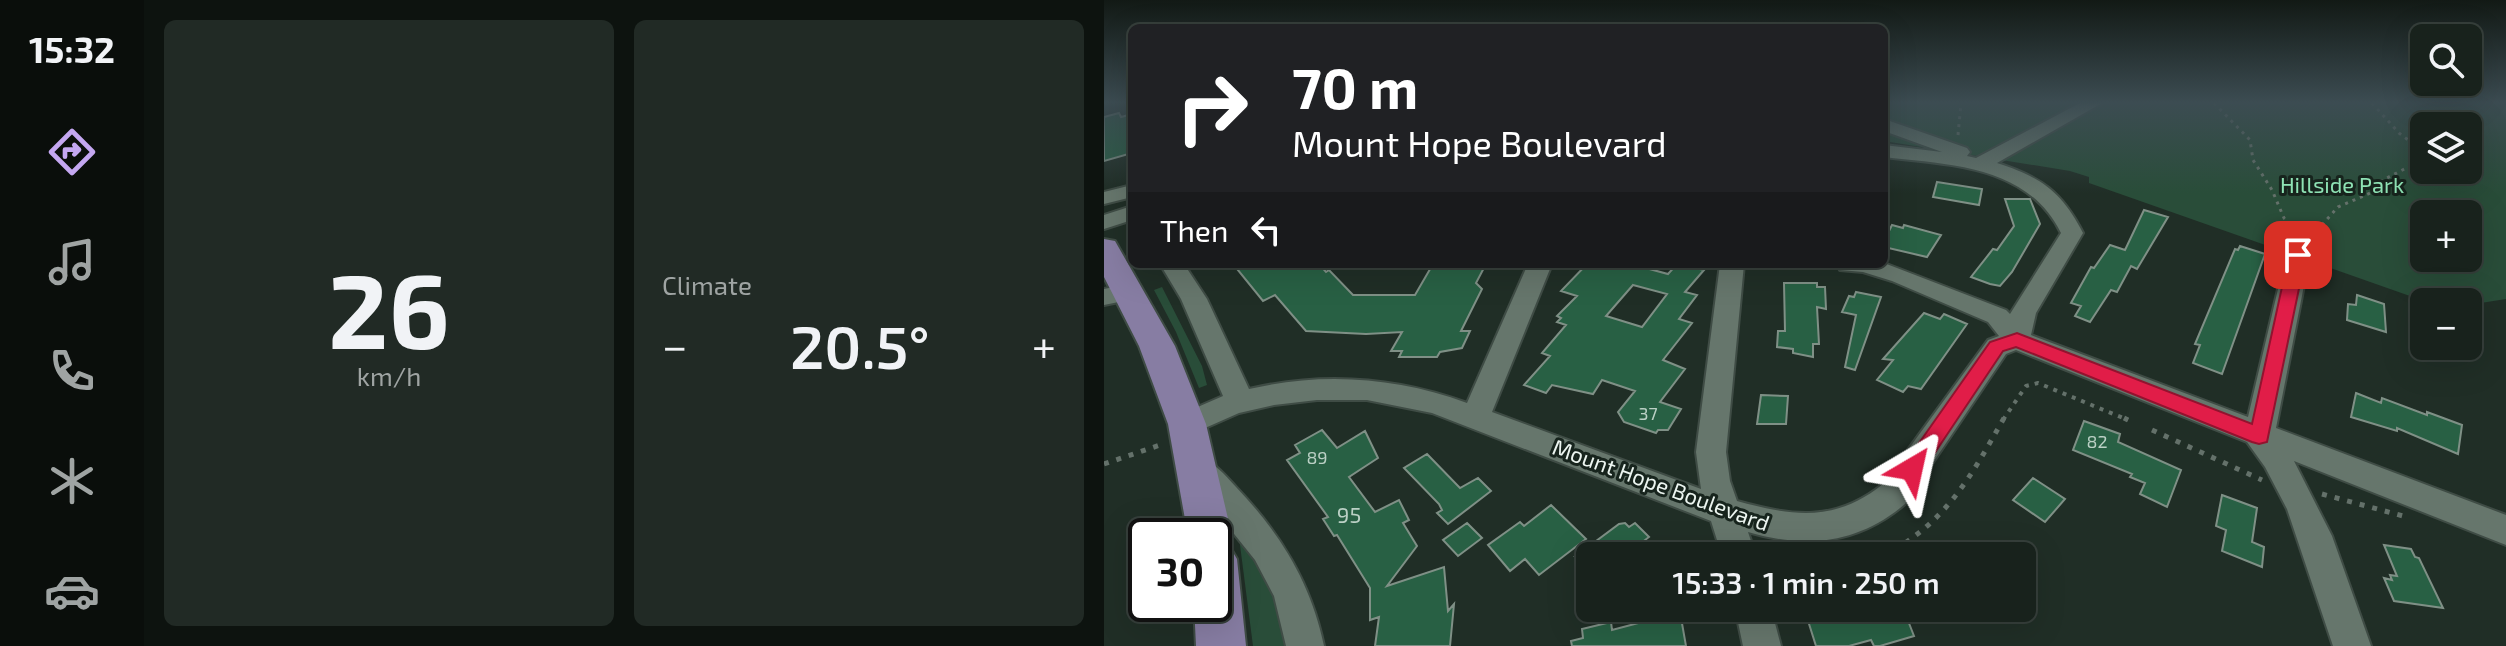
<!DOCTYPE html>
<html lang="en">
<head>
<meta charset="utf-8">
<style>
	body { margin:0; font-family:"Exo 2",sans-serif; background:#212a25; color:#f1f3f6; height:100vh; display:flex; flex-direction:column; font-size:30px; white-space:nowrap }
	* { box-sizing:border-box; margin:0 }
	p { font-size:26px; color:#9fa4a3 }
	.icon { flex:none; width:44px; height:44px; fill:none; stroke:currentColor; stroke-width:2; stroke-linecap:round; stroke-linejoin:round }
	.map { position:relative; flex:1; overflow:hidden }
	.details { display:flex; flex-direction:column; gap:20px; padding:20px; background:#0d130f; width:960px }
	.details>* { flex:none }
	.hud { position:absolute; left:24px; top:24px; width:760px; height:244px; border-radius:12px; box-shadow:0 8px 32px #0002,0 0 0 2px #363f3b; background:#202124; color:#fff; overflow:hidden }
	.fabs { position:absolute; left:1306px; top:24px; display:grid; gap:16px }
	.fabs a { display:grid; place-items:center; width:72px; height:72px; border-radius:12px; background:#18221c; box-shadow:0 8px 32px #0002,0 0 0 2px #363f3b; font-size:40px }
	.speed { position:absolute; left:24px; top:518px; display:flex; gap:16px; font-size:40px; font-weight:700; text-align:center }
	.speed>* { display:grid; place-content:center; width:104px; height:104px; border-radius:50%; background:#18221c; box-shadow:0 8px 32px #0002,0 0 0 2px #363f3b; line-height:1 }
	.speed .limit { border:4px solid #111; border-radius:12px; background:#fff; color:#111 }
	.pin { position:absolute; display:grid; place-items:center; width:68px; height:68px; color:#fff; margin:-34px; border-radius:16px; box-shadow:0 4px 12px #0006 }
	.me { position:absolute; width:88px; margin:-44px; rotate:36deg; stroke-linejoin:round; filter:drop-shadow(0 0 6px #0008) }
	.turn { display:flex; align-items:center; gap:28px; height:168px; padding:0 32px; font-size:36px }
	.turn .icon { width:104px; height:104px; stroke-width:2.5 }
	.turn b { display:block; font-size:56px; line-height:68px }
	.then { display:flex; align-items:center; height:76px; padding:0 32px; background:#0003; gap:16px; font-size:30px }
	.big { font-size:60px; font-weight:600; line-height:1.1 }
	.details .card { flex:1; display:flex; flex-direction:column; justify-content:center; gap:12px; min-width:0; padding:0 28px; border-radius:12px; background:#212a25 }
	.details .dial { align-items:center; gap:0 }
	.dial b { font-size:104px; line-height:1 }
	.heat { display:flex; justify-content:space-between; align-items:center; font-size:44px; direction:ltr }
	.details .tiles { flex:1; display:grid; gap:20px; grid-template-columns:repeat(2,1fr) }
	.trip { position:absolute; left:472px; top:542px; width:460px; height:80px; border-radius:12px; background:#18221c; box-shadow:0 8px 32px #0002,0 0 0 2px #363f3b; font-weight:600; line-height:80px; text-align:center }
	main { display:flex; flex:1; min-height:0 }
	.tab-bar { display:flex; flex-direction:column; width:144px; justify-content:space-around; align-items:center; background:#0a0e0b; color:#9fa4a3 }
	.tab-bar .icon { width:56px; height:56px }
	.tab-bar .selected { color:#c4a7f1 }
	.tab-bar b { font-size:36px; color:#f1f3f6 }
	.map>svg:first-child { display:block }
	.green { fill:#294d39; fill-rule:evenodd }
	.building { fill:#286044; stroke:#7f9086; stroke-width:2; fill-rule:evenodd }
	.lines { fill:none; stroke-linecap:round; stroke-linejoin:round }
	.minor-casing { stroke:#3f4c45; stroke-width:4 }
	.major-casing { stroke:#3f4c45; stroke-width:4 }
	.path-far2 { stroke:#64716a; stroke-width:3; stroke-dasharray:3 5; stroke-linecap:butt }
	.path-far1 { stroke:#64716a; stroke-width:4; stroke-dasharray:4 6; stroke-linecap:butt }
	.path { stroke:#64716a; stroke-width:5; stroke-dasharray:5 8; stroke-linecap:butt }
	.minor { fill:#66766c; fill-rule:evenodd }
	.major { fill:#877da3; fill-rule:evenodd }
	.route { fill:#e11d48; stroke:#92132f; stroke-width:2 }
	.labels { text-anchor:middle; stroke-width:6; stroke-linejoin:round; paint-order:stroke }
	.number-label { font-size:18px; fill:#bbd0c5 }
	.park-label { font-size:22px; fill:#8ee2b4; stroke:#17241d }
	.street-label { font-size:22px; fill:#ecf5f0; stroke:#17241d }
	.near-number-label { font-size:22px; fill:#bbd0c5 }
</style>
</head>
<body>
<main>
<nav class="tab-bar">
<b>15:32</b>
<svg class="icon selected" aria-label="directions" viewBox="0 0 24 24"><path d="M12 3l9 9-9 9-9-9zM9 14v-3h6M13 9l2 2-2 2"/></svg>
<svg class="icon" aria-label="music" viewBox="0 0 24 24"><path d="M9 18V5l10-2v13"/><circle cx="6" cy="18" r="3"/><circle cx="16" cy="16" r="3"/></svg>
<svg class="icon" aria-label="phone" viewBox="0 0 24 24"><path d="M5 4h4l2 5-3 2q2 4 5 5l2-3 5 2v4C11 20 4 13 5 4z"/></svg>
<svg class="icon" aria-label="climate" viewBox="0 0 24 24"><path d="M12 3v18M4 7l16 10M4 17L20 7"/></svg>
<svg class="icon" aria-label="car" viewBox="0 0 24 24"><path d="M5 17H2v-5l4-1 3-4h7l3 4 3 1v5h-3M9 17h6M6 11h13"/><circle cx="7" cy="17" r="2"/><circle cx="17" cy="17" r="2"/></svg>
</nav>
<section class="details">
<div class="tiles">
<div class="card dial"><b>26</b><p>km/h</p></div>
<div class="card"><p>Climate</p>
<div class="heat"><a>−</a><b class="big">20.5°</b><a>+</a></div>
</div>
</div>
</section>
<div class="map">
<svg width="1402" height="646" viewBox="0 0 1402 646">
	<rect width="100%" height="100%" fill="#202e26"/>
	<path class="green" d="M 780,103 L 1402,103 L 1402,299 L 1364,305 L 1364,302 L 1323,302 L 985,183 L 985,177 L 966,171 L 780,141 ZM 1320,126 L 1364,126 L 1364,170 L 1320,170 ZM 1320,214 L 1364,214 L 1364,258 L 1320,258 Z
		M 58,287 L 98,366 L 103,385 L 95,388 L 72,332 L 50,290 Z
		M 140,539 L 172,594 L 187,646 L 149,646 L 136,545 Z"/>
	<path class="building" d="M 15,113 L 17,117 L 28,114 L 28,153 L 0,161 L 0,117 Z
		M 833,182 L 878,189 L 875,205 L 829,197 Z
		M 901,199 L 926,199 L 936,224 L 908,272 L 896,286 L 886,284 L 867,277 L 889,249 L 893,250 L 910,226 Z
		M 1040,210 L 1064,217 L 1033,269 L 1027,266 L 1013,292 L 1007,290 L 986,322 L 971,316 L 977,306 L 967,303 L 987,267 L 990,268 L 1006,245 L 1021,250 Z
		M 788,225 L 799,228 L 800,225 L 837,235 L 823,257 L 780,247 L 780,230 L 785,231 Z
		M 1136,246 L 1161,254 L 1118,374 L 1089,363 L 1096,345 L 1091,344 L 1131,249 L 1134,250 Z
		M 129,264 L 215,264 L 222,272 L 225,270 L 249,295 L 311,295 L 329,264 L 382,264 L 372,283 L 378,289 L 357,331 L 366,331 L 358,348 L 336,352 L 333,357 L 295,357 L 298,351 L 287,351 L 298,332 L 262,334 L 202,331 L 171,295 L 159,301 Z
		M 483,264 L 527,264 L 564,274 L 573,264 L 600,270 L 581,292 L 593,295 L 575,319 L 588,323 L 559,360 L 581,369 L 556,402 L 577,409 L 564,430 L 554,430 L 552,433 L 520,422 L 514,412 L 531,391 L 498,380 L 489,394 L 448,385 L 442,393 L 420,385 L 446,356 L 438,353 L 462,325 L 453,322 L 457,318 L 453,316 L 473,296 L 457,291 ZM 529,285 L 563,294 L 538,327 L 502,316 Z
		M 680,283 L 713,283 L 713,287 L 721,287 L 722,309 L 713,307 L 715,344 L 709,344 L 709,357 L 689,353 L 689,349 L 673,347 L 674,331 L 681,331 Z
		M 752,292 L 777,297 L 751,370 L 741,367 L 752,315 L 738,312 L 745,296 L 750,297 Z
		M 1253,295 L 1280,304 L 1282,332 L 1243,320 L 1244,304 L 1252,305 Z
		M 820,313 L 836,319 L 840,314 L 863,324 L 817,389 L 804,386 L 799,392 L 773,380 L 789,360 L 779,359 Z
		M 1252,393 L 1277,403 L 1278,398 L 1323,415 L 1323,412 L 1358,425 L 1354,454 L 1293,428 L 1293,431 L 1247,417 Z
		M 657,395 L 684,396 L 682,424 L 653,424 Z
		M 980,421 L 1016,434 L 1014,442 L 1077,470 L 1063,507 L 1036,494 L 1041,483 L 1026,477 L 1028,474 L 969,450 Z
		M 218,430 L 233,448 L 261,431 L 274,458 L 245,477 L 271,512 L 295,500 L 305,520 L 299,523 L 313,546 L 283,586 L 340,567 L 344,611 L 350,604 L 346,646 L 271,646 L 275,617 L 266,620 L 266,588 L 233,535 L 230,536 L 219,519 L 224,517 L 183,460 L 196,453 L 191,445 Z
		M 323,454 L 356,488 L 374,478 L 387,491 L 344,524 L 333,513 L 338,510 L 335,504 L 300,468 Z
		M 929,478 L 961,499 L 941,522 L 909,500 Z
		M 1118,495 L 1153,508 L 1148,542 L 1160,547 L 1158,567 L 1118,551 L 1122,530 L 1112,526 Z
		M 447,505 L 482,539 L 435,575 L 421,559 L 406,571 L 384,545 L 416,522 L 420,526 Z
		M 363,523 L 378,538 L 354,556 L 339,540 Z
		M 521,523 L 525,527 L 531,523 L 545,537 L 520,556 L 472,556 L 515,524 Z
		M 1280,545 L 1307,549 L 1311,557 L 1315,558 L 1339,608 L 1290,601 L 1280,578 L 1288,580 L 1286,575 L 1293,576 Z
		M 700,608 L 799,608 L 810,636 L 776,646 L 770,646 L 767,640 L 745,646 L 712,646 Z
		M 576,612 L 582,646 L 468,646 L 467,641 L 479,638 L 478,629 L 507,622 L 508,630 Z"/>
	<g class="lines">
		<defs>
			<path id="minor" d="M 976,103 L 998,103 L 893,163 C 937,177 958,192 979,233 L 932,313 L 927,335 L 1144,417 L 1182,255 L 1186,250 L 1202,250 L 1206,255 L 1172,428 L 1402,515 L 1402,545 L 1190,461 L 1228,536 L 1267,646 L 1229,646 L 1183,509 L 1161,467 L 1143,442 L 912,350 L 902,354 L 801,504 C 754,544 702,549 644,532 L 652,556 L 618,556 L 607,521 L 328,413 L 263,400 L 213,400 L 170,405 L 135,413 L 83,436 L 73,432 L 68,424 L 73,416 L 119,396 L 77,299 L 56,264 L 80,264 L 103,299 L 145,389 C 218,372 292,377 363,403 L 424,264 L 448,264 L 388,412 L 597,489 L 592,452 L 616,264 L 640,264 L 622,452 L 626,481 L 633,501 C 688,516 731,523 779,484 L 884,340 L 895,336 L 884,322 L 788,281 L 759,272 L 736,270 L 733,264 L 780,263 L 902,310 L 906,314 L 957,233 C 923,165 847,165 780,157 L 780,145 L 838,152 L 780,131 L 780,119 L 863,148 L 866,152 L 863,156 L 872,158 Z
				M 28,185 L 28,197 L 0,204 L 0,192 Z
				M 28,206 L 28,220 L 0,229 L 0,215 Z
				M 25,284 L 34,286 L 37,292 L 34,298 L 0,305 L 0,289 Z
				M 94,456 C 110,462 120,474 132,487 C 176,533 207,583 220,646 L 182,646 L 170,596 L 151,560 L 78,469 L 83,460 Z
				M 631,608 L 667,608 L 677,646 L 639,646 Z"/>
			<path id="major" d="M 0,239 L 11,241 L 71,346 L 102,424 L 128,536 L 124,544 L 133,559 L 142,646 L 92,646 L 90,604 L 110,604 L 110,536 L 84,536 L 64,424 L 35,346 L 0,277 Z"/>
		</defs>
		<use href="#minor" class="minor-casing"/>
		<use href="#major" class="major-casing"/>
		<path class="path-far2" d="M 1110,103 L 1146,140 L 1149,160 L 1168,190 L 1180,218 L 1191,229 L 1191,241
			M 1268,103 L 1295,133 L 1320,152
			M 854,135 L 857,103
			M 1202,243 L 1234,207 L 1278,188 L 1275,182 L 1320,159"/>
		<path class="path-far1" d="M 899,420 L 922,386 L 934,383 L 1024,420"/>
		<path class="path" d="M 1020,418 L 1024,420
			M 1048,430 L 1158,480
			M 0,464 L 56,445
			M 1218,494 L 1299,516
			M 779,556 C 842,523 866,478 900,418"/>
		<use href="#minor" class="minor"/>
		<use href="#major" class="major"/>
	</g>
	<linearGradient id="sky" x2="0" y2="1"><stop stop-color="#121915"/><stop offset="0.53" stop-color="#3c4c52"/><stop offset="1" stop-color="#3c4c52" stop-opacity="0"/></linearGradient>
	<rect width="1402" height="193" fill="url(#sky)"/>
	<path class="route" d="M 1194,250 L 1202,255 L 1163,442 L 1155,444 L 1148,442 L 912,347 L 899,351 L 816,475 L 808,478 L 801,475 L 797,469 L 801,463 L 886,342 L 913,333 L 1148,424 L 1185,255 Z"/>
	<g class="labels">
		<g class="number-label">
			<text x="544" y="420">37</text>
			<text x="993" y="448">82</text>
			<text x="213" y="464">89</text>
		</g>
		<g class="park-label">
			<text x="1238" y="193">Hillside Park</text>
		</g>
		<g class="street-label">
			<text transform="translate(557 485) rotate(20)" y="8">Mount Hope Boulevard</text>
		</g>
		<g class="near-number-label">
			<text x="245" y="523">95</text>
		</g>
	</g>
</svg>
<div class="fabs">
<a><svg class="icon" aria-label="search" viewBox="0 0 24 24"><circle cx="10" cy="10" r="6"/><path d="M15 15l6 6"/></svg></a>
<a><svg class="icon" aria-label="layers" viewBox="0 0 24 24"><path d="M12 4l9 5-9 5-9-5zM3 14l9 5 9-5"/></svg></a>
<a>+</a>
<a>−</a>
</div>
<div class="speed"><div class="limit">30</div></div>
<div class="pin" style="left:1194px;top:255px;background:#d93025"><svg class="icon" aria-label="arrive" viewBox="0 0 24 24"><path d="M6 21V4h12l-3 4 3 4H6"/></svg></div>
<svg class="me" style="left:808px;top:469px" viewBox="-20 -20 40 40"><path d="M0-17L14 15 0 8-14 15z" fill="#e11d48" stroke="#fff" stroke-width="4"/></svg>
<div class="trip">15:33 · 1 min · 250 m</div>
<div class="hud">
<div class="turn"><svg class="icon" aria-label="right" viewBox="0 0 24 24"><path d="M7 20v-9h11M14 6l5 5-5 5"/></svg><div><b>70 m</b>Mount Hope Boulevard</div></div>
<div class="then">Then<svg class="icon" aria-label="left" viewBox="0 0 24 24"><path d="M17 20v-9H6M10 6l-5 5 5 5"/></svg></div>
</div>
</div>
</main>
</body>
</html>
